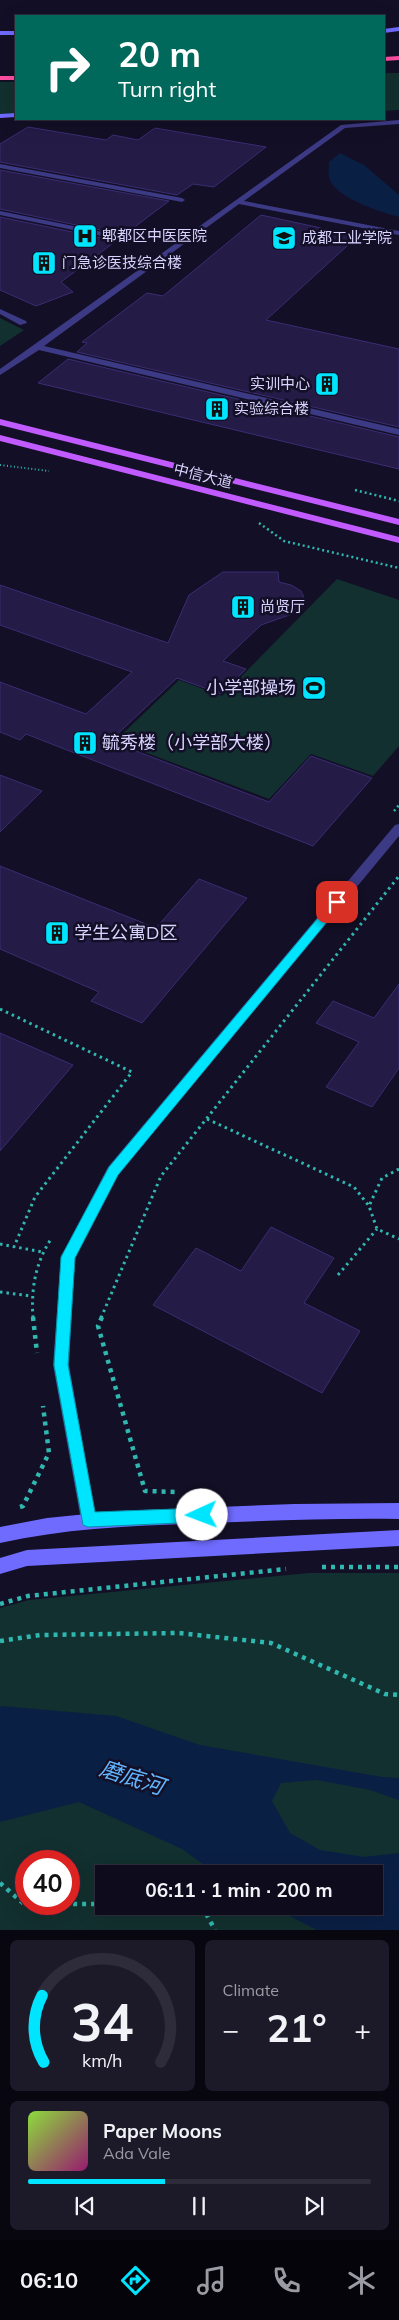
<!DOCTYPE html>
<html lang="en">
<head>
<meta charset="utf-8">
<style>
	body { margin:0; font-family:Mulish,"Noto Sans SC",sans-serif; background:#1c1929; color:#f1f3f6; height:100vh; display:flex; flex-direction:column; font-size:19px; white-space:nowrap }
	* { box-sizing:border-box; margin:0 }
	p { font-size:16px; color:#9b9ba3 }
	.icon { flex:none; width:28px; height:28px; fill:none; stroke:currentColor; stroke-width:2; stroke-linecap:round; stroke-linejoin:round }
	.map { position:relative; height:1930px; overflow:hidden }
	.side { display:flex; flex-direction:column; gap:10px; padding:10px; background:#08060f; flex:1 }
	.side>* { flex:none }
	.guide { position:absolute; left:15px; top:15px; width:370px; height:105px; border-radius:0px; box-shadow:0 5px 20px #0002,0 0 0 1px #2e2b3b; background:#00695c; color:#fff; overflow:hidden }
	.speed { position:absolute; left:15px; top:1850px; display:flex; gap:10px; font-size:25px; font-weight:700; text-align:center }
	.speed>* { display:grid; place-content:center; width:65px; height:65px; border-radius:50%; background:#0e0b1c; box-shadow:0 5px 20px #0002,0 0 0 1px #2e2b3b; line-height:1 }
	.speed .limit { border:8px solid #d22; background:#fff; color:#111 }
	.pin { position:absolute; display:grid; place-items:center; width:42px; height:42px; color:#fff; margin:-21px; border-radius:10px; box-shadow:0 2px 8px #0006 }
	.me { position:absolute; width:55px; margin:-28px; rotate:268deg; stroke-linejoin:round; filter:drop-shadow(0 0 4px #0008) }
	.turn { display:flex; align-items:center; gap:18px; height:105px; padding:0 20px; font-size:22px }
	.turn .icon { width:65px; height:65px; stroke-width:2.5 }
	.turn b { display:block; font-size:35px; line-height:42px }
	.big { font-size:38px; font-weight:700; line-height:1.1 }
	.side .tile { flex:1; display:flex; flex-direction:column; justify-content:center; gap:8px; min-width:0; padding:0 18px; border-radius:8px; background:#1c1929 }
	.side .dial { align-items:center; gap:0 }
	.dial svg { height:130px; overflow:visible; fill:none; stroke:#2e2b3b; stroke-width:7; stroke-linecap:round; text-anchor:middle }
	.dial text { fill:#f1f3f6; stroke:none }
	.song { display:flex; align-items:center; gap:15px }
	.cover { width:60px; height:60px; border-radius:8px; background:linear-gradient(135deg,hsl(90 70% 55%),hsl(320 70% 35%)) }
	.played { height:5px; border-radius:2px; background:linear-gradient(90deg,#00e5ff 40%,#2e2b3b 40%) }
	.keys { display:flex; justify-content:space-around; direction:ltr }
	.heat { display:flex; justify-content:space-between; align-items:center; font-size:28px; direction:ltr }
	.side .tiles { flex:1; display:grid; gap:10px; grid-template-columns:1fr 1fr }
	.tile:last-child { grid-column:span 2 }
	.trip { position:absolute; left:95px; top:1865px; width:288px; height:50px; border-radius:0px; background:#0e0b1c; box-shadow:0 5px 20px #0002,0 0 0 1px #2e2b3b; font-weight:700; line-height:50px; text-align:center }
	.dock { display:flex; height:80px; justify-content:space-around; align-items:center; background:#06040b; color:#9b9ba3 }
	.dock .icon { width:35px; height:35px }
	.dock .current { color:#00e5ff }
	.dock b { font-size:22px; color:#f1f3f6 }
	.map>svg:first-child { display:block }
	.green { fill:#12302f; fill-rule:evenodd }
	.water { fill:#0a1f44 }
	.building { fill:#241b47; stroke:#3b2d73 }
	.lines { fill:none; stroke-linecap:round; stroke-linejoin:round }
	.path-far3 { stroke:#2fb8b0; stroke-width:2; stroke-dasharray:1 2.5; stroke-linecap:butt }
	.path-far2 { stroke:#2fb8b0; stroke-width:2.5; stroke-dasharray:2 3; stroke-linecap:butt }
	.path-far1 { stroke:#2fb8b0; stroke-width:3; stroke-dasharray:2.5 4; stroke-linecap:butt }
	.path { stroke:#2fb8b0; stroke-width:4.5; stroke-dasharray:4 5; stroke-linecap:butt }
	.lane { fill:#3d3a85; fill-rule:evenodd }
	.street { fill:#3d3a85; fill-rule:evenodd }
	.secondary { fill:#6f6bff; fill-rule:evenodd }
	.primary { fill:#c25bff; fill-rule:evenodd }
	.highway { fill:#ff4fa3; fill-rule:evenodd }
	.route { fill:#00e5ff; stroke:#0095a6 }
	.labels { text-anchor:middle; stroke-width:5; stroke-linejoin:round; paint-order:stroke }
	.far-poi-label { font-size:15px; fill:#d9d4ff; stroke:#130f26; text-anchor:start }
	.far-street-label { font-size:15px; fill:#d9d4ff; stroke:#130f26 }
	.poi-label { font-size:18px; fill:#d9d4ff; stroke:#130f26; text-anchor:start }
	.near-water-label { font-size:22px; font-style:italic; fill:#62b6ff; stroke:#130f26 }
</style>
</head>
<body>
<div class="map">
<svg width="399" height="1930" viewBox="0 0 399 1930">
	<rect width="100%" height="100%" fill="#130f26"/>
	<path class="green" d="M 384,73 L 399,73 L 399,110 L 384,111 Z
		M 0,82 L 16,82 L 16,117 L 0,117 Z
		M 0,318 L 24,330 L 0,346 Z
		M 337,579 L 399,600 L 399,746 L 373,776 L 311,754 L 269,799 L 115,741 L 179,680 L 222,696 Z
		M 309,1573 L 399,1573 L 399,1930 L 0,1930 L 0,1608 L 29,1600 ZM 26,1861 L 69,1861 L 69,1904 L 26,1904 ZM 104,1874 L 374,1874 L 374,1906 L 104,1906 Z"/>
	<path class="water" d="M 340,153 L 364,165 L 399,195 L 399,217 C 381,212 335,198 329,178 C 328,173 329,167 329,162 Z
		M 2,1706 L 116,1716 L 200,1745 L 382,1777 L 399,1778 L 399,1800 L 370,1790 L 317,1780 L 281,1783 L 272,1801 L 290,1833 L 320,1850 L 364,1857 L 399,1853 L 399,1930 L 317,1930 L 270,1906 L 374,1906 L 374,1874 L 217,1874 L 182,1849 L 79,1802 L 0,1822 L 0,1707 Z"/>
	<path class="building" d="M 28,127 L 106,140 L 113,135 L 138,140 L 155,128 L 266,147 L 214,187 L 193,184 L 177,195 L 0,162 L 0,144 Z
		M 0,170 L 169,201 L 124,235 L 0,209 Z
		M 261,215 L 358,236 L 266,320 L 399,349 L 399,427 L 77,352 L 87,343 L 82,342 L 147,293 L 163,296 Z
		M 0,217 L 116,241 L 61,282 L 73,292 L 36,306 L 0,290 Z
		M 68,359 L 399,437 L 399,469 L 38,383 Z
		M 223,572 L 278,572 L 279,582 L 291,585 L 301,591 L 306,602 L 298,612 L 261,625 L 223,661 L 246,669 L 221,694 L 177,678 L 110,741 L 269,802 L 311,756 L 372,778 L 313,846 L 26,734 L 20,740 L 0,732 L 0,682 L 86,714 L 132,672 L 0,625 L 0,585 L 168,643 L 189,595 Z
		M 0,775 L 42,791 L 0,832 Z
		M 0,866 L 156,928 L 199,879 L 247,898 L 142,1023 L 91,1001 L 99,992 L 0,949 Z
		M 399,984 L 399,1068 L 372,1107 L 326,1087 L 359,1042 L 316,1023 L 333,1001 L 374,1018 Z
		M 0,1033 L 73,1065 L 0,1151 Z
		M 271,1227 L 334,1258 L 304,1303 L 360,1331 L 322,1393 L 153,1305 L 196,1248 L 241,1271 Z"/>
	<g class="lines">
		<path class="path-far3" d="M 0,465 L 49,471"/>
		<path class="path-far2" d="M 355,490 L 399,501
			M 259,523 L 284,541 L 399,568
			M 394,811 L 399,805"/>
		<path class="path-far1" d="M 0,1009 L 132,1072 L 35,1197 L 14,1247
			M 207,1119 L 354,1187 L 369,1206
			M 399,1169 L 382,1178 L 369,1206 L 377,1229 L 399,1239
			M 0,1244 L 42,1252
			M 338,1275 L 377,1229
			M 0,1292 L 31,1296
			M 33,1318 C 31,1289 35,1264 51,1239
			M 101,1318 L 161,1176 L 399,876"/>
		<path class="path" d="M 33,1317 L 37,1353
			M 102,1317 L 98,1326 L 145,1491 L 176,1492
			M 20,1507 L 23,1506 L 49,1453 L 43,1406
			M 322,1567 L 399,1567
			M 0,1604 L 28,1596 L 286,1569
			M 0,1641 L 40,1635 L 179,1633 L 271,1643 L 385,1694 L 399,1695
			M 0,1883 L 24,1904 L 104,1904
			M 202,1906 L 215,1930"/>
		<path class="lane" d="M 0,164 L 182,198 L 185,200 L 182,202 L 0,168 Z
			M 0,211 L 122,236 L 126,238 L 122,240 L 0,215 Z
			M 0,309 L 26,321 L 27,323 L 20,325 L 0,314 Z"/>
		<path class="street" d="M 399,120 L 399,124 L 345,128 L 244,201 L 399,231 L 399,235 L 239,204 L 44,346 L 399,429 L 399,435 L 39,350 L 0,375 L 0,369 L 341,125 Z
			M 399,824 L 399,836 L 118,1175 L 75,1257 L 69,1365 L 96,1520 L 94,1526 L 88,1528 L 82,1526 L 53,1365 L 61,1257 L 108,1167 L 395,825 Z"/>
		<path class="secondary" d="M 399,27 L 399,31 L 384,33 L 384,29 Z
			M 0,31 L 16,31 L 16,35 L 0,35 Z
			M 16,113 L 16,117 L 0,118 L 0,114 Z
			M 399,1503 L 399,1519 C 329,1518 259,1521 189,1524 C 125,1526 63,1529 0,1543 L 0,1527 L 47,1518 L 117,1511 L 294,1504 Z
			M 399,1530 L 399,1546 L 27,1566 L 0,1574 L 0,1558 L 27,1550 Z"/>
		<path class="primary" d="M 0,419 L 399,519 L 399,525 L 0,425 Z
			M 0,435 L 399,537 L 399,543 L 0,441 Z"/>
		<path class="highway" d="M 399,56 L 399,60 L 384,61 L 384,57 Z
			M 0,76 L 16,76 L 16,80 L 0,80 Z"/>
	</g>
	<path class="route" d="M 337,899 L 341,900 L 341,905 L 118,1175 L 75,1258 L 68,1365 L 95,1512 L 202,1508 L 207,1510 L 210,1515 L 207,1520 L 202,1522 L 88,1527 L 83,1525 L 54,1365 L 61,1257 L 109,1167 L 333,900 Z"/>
	<defs>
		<symbol id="hospital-square" viewBox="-11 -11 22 22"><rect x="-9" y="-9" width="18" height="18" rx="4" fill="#00e5ff" stroke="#130f26"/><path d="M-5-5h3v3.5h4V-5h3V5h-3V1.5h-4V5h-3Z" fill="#111"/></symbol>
		<symbol id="university-square" viewBox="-11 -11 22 22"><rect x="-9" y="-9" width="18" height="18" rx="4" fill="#00e5ff" stroke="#130f26"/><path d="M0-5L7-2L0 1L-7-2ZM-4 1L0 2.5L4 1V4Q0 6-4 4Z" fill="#111"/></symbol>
		<symbol id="building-square" viewBox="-11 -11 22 22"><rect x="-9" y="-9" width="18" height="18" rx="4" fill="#00e5ff" stroke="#130f26"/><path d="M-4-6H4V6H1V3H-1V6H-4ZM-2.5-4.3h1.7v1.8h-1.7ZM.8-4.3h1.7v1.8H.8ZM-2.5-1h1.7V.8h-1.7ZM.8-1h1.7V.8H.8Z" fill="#111"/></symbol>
		<symbol id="stadium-square" viewBox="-11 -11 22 22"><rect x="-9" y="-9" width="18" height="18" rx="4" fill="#00e5ff" stroke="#130f26"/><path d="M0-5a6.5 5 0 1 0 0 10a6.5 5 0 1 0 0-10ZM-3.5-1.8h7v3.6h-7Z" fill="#111"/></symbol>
	</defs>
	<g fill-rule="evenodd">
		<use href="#hospital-square" x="71" y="222" width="28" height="28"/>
		<use href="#university-square" x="270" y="224" width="28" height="28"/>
		<use href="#building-square" x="30" y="249" width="28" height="28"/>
		<use href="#building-square" x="313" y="370" width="28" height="28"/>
		<use href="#building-square" x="203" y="395" width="28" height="28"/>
		<use href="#building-square" x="229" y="593" width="28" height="28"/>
		<use href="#stadium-square" x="300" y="674" width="28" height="28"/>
		<use href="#building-square" x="71" y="729" width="28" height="28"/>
		<use href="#building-square" x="43" y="919" width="28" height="28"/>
	</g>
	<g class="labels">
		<g class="far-poi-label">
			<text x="102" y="241">郫都区中医医院</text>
			<text x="302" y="243">成都工业学院</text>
			<text x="62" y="268">门急诊医技综合楼</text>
			<text x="310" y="389" text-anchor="end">实训中心</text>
			<text x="234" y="414">实验综合楼</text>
			<text x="260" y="612">尚贤厅</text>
		</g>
		<g class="far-street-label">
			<text transform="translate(203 476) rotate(14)" y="5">中信大道</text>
		</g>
		<g class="poi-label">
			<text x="296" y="694" text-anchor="end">小学部操场</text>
			<text x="102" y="749">毓秀楼（小学部大楼）</text>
			<text x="74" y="939">学生公寓D区</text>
		</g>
		<g class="near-water-label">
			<text transform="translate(132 1777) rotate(18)" y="8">磨底河</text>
		</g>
	</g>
</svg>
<div class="speed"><div class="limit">40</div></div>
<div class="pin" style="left:337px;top:902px;background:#d93025"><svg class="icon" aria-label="arrive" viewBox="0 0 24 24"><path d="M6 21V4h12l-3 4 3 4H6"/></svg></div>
<svg class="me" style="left:202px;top:1515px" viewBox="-20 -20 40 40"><circle r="19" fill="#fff"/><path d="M0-13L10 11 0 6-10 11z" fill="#00e5ff"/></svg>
<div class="trip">06:11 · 1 min · 200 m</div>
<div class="guide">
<div class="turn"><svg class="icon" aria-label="right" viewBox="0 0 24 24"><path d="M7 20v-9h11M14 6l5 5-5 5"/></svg><div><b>20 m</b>Turn right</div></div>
</div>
</div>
<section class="side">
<div class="tiles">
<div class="tile dial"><svg viewBox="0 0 100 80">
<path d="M14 69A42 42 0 1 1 86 69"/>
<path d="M14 69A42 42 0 0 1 13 28" stroke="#00e5ff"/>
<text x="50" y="56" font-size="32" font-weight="700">34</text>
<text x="50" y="72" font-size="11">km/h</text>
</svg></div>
<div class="tile"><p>Climate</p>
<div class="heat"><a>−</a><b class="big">21°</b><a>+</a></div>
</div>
<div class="tile">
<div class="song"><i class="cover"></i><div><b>Paper Moons</b><p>Ada Vale</p></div></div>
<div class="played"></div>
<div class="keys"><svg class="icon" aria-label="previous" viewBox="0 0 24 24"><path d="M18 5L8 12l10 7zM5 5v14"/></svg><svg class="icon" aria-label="pause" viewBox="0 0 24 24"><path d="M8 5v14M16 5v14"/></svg><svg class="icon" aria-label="next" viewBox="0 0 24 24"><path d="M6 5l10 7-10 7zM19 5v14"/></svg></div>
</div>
</div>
</section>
<nav class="dock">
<b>06:10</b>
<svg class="icon current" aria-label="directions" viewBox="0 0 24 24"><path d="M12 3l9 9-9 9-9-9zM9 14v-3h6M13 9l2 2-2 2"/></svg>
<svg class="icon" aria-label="music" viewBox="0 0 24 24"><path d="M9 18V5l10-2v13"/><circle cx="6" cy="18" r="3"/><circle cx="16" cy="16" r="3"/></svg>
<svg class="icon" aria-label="phone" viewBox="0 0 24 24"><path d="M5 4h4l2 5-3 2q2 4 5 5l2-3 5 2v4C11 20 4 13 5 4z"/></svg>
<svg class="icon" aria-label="climate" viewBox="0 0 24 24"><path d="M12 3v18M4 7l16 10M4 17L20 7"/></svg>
</nav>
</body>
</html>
